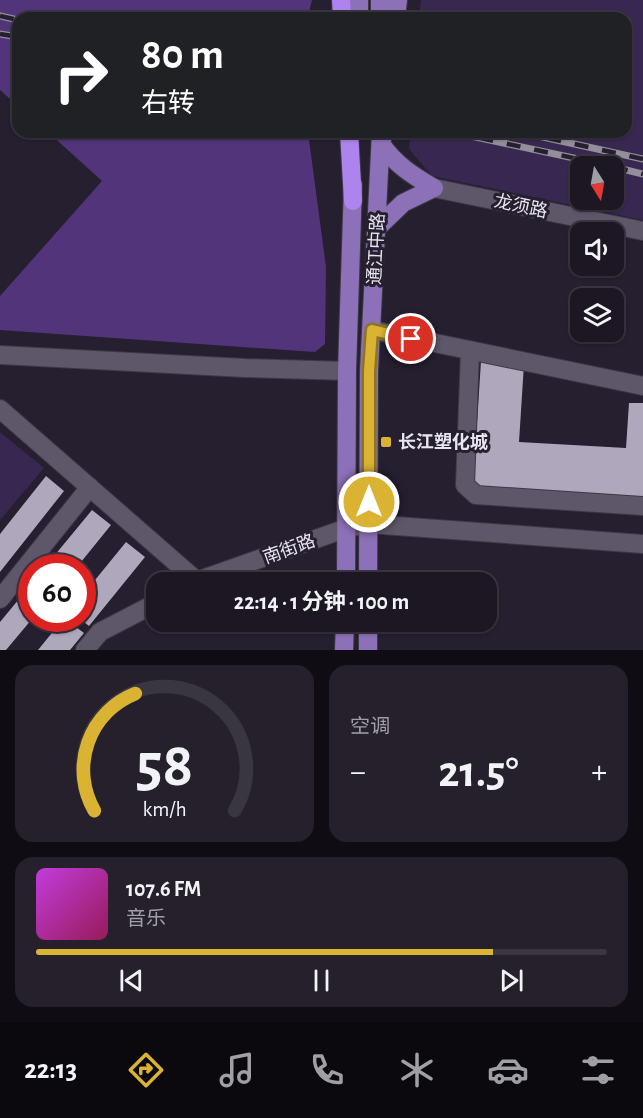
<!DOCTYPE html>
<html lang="zh">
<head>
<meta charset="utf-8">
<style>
	body { margin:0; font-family:"Alegreya Sans","Noto Sans SC",sans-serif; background:#25202b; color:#f1f3f6; height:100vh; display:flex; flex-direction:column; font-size:22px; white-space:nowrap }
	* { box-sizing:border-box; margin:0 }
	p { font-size:20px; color:#a09fa6 }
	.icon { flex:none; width:33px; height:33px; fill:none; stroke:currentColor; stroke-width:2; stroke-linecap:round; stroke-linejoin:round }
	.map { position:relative; height:650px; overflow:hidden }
	.drawer { display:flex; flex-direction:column; gap:15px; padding:15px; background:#0f0d13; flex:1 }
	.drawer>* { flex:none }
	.banner { position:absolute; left:12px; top:12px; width:620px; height:126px; border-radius:18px; box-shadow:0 2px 4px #0004,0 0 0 2px #3a3641; background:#202124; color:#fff; overflow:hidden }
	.needle { width:39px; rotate:169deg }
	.buttons { position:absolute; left:570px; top:156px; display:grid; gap:12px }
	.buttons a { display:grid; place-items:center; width:54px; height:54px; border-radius:12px; background:#1c1723; box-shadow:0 2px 4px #0004,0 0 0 2px #3a3641; font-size:30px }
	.speed { position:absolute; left:18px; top:554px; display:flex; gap:12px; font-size:30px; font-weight:700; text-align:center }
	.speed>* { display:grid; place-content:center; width:78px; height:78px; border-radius:50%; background:#1c1723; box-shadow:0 2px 4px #0004,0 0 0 2px #3a3641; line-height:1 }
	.speed .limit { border:9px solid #d22; background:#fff; color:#111 }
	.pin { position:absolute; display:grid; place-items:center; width:51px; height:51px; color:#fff; margin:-26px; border:3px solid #fff; border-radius:50%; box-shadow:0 2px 6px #0007 }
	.me { position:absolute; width:66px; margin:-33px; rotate:0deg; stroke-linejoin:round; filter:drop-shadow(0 0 4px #0008) }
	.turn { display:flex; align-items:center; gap:21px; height:126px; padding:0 30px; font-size:27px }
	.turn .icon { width:78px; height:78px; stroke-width:2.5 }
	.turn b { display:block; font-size:42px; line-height:51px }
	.big { font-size:45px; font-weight:700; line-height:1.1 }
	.drawer .tile { flex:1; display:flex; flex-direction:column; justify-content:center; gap:9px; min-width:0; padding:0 21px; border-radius:18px; background:#25202b }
	.drawer .dial { align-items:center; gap:0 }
	.dial svg { height:156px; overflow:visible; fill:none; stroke:#3a3641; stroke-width:7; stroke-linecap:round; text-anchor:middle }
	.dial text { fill:#f1f3f6; stroke:none }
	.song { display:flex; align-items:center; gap:18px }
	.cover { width:72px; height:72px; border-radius:9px; background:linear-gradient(135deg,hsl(290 70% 55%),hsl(330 70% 35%)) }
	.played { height:6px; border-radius:3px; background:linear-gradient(90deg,#dab333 80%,#3a3641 80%) }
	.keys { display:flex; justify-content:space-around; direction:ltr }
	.heat { display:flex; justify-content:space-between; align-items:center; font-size:33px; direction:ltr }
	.drawer .tiles { flex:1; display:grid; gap:15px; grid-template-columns:1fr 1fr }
	.tile:last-child { grid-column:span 2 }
	.trip { position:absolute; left:146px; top:572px; width:351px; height:60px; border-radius:18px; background:#1c1723; box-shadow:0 2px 4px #0004,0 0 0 2px #3a3641; font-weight:700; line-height:60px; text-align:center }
	.dock { display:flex; height:96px; justify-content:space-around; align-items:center; background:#0b090e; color:#a09fa6 }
	.dock .icon { width:42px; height:42px }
	.dock .active { color:#dab333 }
	.dock b { font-size:27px; color:#f1f3f6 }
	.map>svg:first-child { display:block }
	.green { fill:#382751; fill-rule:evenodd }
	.forest { fill:#52347b }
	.building { fill:#afa8bc }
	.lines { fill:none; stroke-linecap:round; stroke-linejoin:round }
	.minor-casing { stroke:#3e3946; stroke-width:20 }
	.major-casing { stroke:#3e3946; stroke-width:20 }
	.highway-casing { stroke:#3e3946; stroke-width:20 }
	.minor { stroke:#5d5769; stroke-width:18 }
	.major { stroke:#8d71b8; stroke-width:18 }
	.highway { stroke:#ad83ed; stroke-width:18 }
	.rail-casing { stroke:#928e9a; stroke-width:7 }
	.rail { stroke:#251f2f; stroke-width:4.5; stroke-dasharray:14; stroke-linecap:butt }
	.route-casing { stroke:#8e7421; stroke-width:15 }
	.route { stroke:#dab333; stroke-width:10 }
	.poi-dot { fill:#dab333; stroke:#251f2f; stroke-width:2 }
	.labels { text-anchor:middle; stroke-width:6; stroke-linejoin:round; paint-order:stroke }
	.street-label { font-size:18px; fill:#e8e5ef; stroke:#251f2f }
	.poi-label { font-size:18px; font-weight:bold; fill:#e8e5ef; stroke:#251f2f; text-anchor:start }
</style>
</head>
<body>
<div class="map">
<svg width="643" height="650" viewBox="0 0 643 650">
	<rect width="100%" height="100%" fill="#251f2f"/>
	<path class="green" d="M 421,0 L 643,0 L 643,220 L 432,176 L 409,149 L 410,132 L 626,132 L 626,18 L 419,18 ZM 580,166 L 614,166 L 614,200 L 580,200 Z
		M 0,432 L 44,468 L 0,520 Z"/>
	<path class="forest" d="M 0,0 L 312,0 L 309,12 L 309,18 L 18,18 L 18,106 L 0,90 Z
		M 48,132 L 308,132 L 326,267 L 325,344 L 315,352 L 0,330 L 0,296 L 102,181 Z"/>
	<path class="building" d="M 481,361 L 524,364 L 519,442 L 626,448 L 629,403 L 643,403 L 643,498 L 473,487 Z
		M 46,476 L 64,491 L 0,572 L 0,534 Z
		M 92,510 L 111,525 L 77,567 L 45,567 Z
		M 126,542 L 145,557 L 89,626 L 79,618 L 82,618 L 82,596 Z
		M 29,587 L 32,589 L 32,619 L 6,650 L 0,650 L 0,622 Z
		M 64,618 L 84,633 L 70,650 L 38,650 Z"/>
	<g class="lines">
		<defs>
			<path id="minor" d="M 434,188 L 643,231
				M 372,330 L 643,386
				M 470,351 L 465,485 L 476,495 L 643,506
				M 0,355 L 245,368 L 347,371
				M 0,409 L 197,581 L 347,528 L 369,524 L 643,544
				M 0,599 L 90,487
				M 85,650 L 100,632 L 156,603"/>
			<path id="major" d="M 359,18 L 359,0
				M 380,18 L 380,0
				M 396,18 L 398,0
				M 382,140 L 381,144 C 396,165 412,175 434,188
				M 377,228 L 403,203 L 434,188
				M 346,582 L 347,371 L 353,185
				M 368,582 L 369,371 L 381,132
				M 344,650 L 345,621
				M 368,650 L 368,621"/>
			<path id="highway" d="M 341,0 L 342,18
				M 349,132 L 353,201"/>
		</defs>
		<use href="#minor" class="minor-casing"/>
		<use href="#major" class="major-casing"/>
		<use href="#highway" class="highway-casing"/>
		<use href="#minor" class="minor"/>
		<use href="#major" class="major"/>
		<use href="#highway" class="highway"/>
		<defs>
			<path id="rail" d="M 0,16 L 18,20
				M 0,34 L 18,37
				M 452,132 L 611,166
				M 520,132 L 643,159
				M 614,167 L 643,174"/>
		</defs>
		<use href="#rail" class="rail-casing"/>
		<use href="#rail" class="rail"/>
	</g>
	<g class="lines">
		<defs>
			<path id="route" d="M 369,502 L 369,371 L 372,330 L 411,339"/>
		</defs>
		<use href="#route" class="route-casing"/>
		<use href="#route" class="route"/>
	</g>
	<rect class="poi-dot" x="380" y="436" width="12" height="12" rx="3"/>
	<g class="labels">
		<g class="street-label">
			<text transform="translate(521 206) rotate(12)" y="6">龙须路</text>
			<text transform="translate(376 249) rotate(-87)" y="6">通江中路</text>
			<text transform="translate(289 549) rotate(-20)" y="6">南街路</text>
		</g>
		<g class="poi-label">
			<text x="398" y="448">长江塑化城</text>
		</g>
	</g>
</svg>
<div class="buttons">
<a><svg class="needle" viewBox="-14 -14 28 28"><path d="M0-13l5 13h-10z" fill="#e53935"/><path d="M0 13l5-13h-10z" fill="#a09fa6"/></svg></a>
<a><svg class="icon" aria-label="sound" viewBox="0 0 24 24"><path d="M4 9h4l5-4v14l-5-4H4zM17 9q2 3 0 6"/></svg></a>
<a><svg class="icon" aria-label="layers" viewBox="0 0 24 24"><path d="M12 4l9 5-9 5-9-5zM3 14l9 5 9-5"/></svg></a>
</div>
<div class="speed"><div class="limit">60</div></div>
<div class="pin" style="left:411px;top:339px;background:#d93025"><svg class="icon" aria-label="arrive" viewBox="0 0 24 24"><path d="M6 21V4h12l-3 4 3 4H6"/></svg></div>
<svg class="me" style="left:369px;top:502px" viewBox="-20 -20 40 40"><circle r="17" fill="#dab333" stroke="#fff" stroke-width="3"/><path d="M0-11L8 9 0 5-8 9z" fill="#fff"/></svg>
<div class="trip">22:14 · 1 分钟 · 100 m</div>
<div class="banner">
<div class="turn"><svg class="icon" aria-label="right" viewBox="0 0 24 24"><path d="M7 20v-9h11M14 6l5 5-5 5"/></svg><div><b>80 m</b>右转</div></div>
</div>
</div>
<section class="drawer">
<div class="tiles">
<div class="tile dial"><svg viewBox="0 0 100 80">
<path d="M14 69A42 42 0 1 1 86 69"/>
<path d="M14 69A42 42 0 0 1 35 9" stroke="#dab333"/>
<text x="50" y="56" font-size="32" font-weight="700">58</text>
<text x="50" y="72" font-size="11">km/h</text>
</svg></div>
<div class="tile"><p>空调</p>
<div class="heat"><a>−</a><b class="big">21.5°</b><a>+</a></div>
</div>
<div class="tile">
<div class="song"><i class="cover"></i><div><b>107.6 FM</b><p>音乐</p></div></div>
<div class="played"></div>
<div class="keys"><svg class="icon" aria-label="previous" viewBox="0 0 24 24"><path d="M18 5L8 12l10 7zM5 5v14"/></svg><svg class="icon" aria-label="pause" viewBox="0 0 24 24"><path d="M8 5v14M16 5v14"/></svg><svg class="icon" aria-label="next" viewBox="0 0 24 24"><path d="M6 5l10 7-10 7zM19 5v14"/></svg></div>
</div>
</div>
</section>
<nav class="dock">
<b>22:13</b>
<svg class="icon active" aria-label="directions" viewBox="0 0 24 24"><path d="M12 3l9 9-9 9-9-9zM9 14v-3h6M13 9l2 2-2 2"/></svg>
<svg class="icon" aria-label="music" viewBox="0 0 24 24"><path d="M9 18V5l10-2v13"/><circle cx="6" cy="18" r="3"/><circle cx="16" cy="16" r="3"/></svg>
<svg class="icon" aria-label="phone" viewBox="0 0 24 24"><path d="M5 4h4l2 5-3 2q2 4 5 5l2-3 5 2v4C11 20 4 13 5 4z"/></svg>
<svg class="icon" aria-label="climate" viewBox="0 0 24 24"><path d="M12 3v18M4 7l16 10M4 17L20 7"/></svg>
<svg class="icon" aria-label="car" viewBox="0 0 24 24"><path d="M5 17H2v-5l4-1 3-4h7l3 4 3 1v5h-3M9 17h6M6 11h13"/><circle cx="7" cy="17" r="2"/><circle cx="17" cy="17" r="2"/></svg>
<svg class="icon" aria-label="filters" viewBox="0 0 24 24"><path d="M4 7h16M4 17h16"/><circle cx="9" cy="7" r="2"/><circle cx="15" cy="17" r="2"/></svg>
</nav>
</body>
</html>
